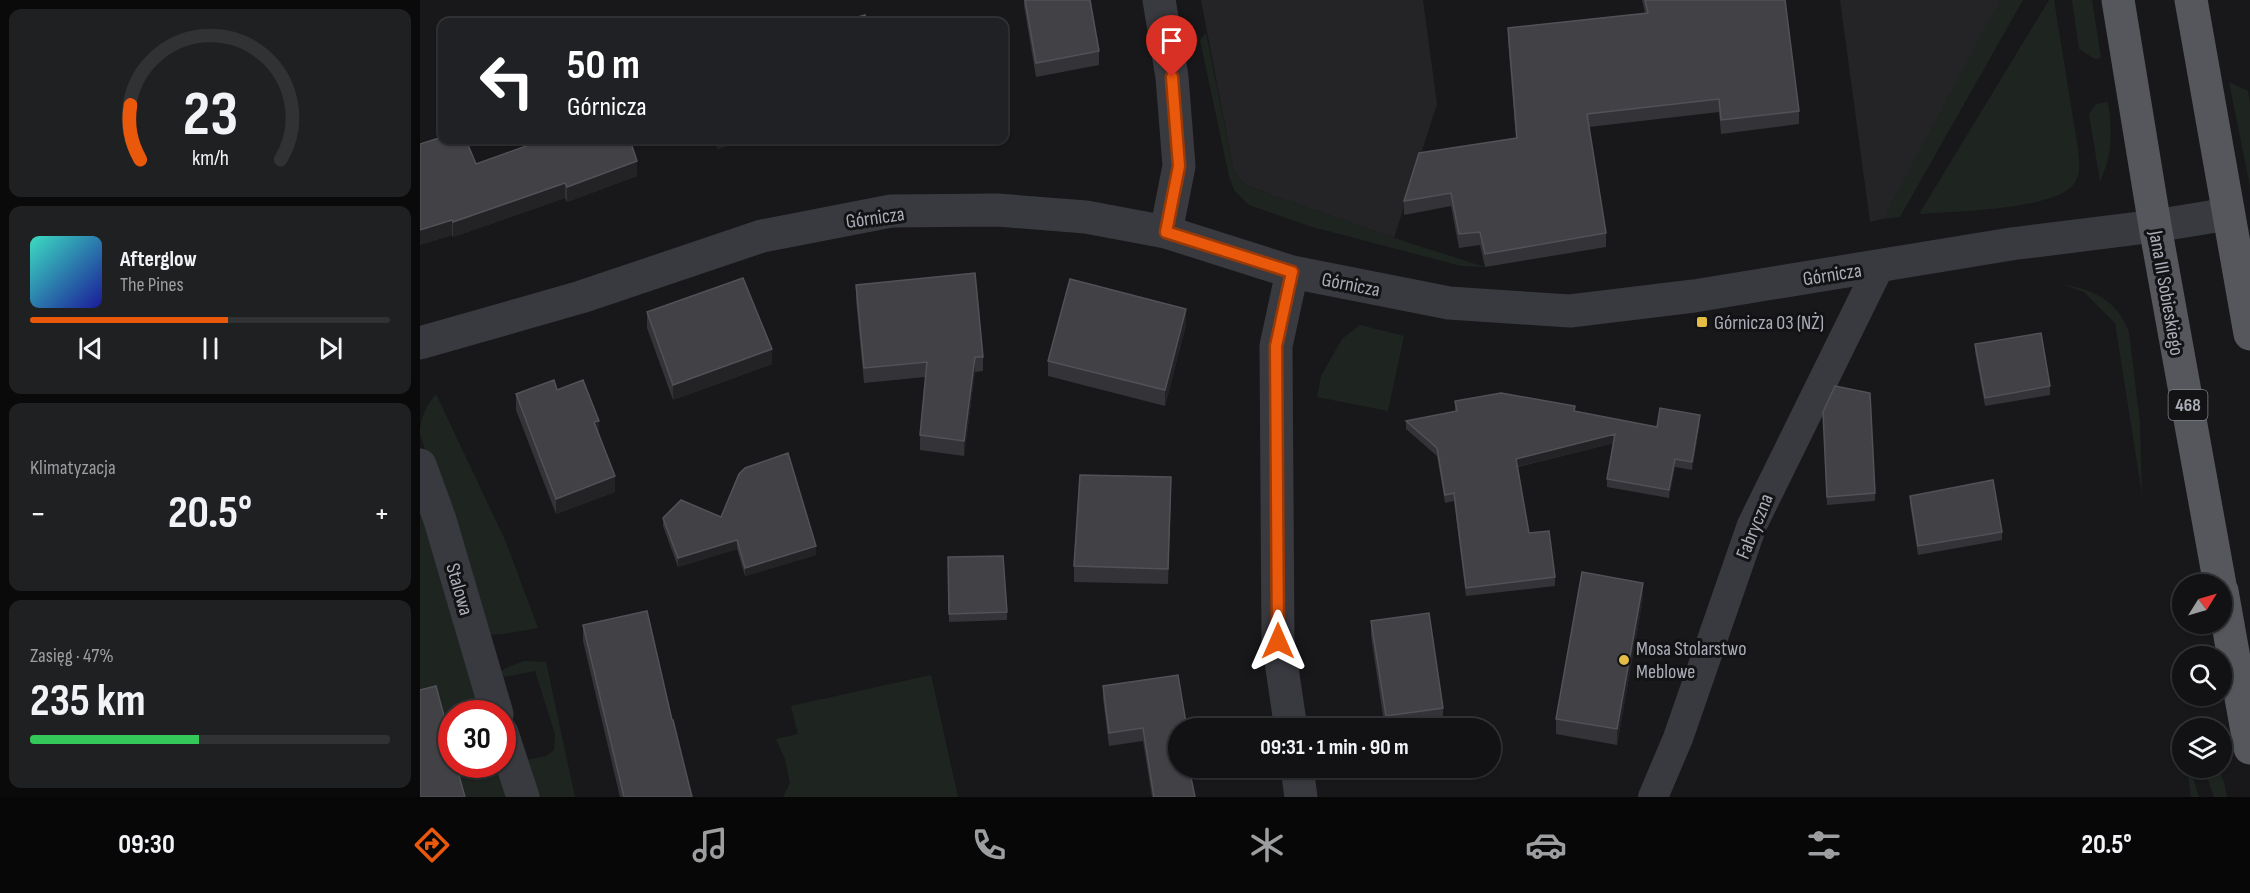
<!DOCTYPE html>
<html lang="pl">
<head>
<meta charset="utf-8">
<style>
	body { margin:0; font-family:"Sofia Sans Condensed",sans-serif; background:#1f2022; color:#f1f3f6; height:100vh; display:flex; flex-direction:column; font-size:22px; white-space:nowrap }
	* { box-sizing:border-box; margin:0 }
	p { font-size:20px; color:#9c9ea0 }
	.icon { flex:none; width:33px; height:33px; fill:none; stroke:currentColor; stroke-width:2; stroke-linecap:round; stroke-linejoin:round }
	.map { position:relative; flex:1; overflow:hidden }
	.panel { display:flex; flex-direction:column; gap:9px; padding:9px; background:#0a0a0b; width:420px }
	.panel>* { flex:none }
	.hud { position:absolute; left:18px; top:18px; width:570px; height:126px; border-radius:12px; box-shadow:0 2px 4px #0004,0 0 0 2px #313234; background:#202124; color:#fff; overflow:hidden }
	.needle { width:39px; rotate:53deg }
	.buttons { position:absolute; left:1752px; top:574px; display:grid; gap:12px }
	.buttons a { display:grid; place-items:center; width:60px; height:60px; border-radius:50%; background:#121214; box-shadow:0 2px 4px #0004,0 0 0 2px #313234; font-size:30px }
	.speed { position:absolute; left:18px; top:700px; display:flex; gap:12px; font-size:30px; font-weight:700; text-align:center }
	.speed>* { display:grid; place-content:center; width:78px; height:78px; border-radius:50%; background:#121214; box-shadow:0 2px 4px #0004,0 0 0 2px #313234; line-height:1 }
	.speed .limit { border:9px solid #d22; background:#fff; color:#111 }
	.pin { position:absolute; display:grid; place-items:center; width:51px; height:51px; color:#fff; margin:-62px -26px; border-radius:50% 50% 50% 0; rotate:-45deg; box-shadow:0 0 6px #0007 }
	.pin .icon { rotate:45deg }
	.me { position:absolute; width:66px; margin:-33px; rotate:0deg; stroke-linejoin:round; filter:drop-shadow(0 0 4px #0008) }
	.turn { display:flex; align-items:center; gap:21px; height:126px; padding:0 30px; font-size:27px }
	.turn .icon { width:78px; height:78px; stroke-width:2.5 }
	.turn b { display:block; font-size:42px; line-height:51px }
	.big { font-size:45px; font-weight:700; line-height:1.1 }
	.panel .card { flex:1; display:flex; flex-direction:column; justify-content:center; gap:9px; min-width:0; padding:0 21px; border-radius:12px; background:#1f2022 }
	.panel .dial { align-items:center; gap:0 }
	.dial svg { height:156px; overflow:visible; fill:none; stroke:#313234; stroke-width:7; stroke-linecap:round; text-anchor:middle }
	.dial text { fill:#f1f3f6; stroke:none }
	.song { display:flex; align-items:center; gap:18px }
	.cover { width:72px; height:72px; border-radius:9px; background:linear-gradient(135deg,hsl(170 70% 55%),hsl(240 70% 35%)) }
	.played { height:6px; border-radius:3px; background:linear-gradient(90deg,#ea580c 55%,#313234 55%) }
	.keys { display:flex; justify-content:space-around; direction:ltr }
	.heat { display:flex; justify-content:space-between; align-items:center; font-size:33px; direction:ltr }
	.charge { height:9px; border-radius:4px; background:linear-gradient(90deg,#34c759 47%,#313234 0) }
	.trip { position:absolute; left:748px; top:718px; width:333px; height:60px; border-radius:30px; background:#121214; box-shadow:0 2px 4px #0004,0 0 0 2px #313234; font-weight:700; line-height:60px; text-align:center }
	.menu { display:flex; height:96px; justify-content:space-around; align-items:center; background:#070708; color:#9c9ea0 }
	.menu .icon { width:42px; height:42px }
	.menu .selected { color:#ea580c }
	.menu b { font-size:27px; color:#f1f3f6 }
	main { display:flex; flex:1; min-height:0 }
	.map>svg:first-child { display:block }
	.built { fill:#242427 }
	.green { fill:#1e2520 }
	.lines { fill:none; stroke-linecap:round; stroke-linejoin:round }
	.service { stroke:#393a3f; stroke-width:30 }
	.minor { stroke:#393a3f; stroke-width:33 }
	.primary { stroke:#56575d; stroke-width:33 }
	.wall { fill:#343438 }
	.shaded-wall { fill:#232326 }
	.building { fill:#414146; stroke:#515258; stroke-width:1.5 }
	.route-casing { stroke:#983908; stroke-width:15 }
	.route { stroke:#ea580c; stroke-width:10 }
	.poi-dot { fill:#e4bd46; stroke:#131315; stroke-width:2 }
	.labels { text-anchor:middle; stroke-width:6; stroke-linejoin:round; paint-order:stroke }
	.shield { fill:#131315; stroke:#7d8088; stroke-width:1.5 }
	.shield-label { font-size:18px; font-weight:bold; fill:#abaeb9 }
	.street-label { font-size:20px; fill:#abaeb9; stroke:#131315 }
	.poi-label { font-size:20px; fill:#abaeb9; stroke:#131315; text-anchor:start }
</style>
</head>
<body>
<main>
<section class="panel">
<div class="card dial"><svg viewBox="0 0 100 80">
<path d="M14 69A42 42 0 1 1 86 69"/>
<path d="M14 69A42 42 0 0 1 9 41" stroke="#ea580c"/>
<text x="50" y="56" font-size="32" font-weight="700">23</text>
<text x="50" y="72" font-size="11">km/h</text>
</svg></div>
<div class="card">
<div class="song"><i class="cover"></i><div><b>Afterglow</b><p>The Pines</p></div></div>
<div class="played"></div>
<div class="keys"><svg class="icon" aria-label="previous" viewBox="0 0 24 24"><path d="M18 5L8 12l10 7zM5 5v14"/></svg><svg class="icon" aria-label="pause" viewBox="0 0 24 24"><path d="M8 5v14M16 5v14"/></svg><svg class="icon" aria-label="next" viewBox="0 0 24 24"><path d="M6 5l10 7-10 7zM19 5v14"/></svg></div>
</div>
<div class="card"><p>Klimatyzacja</p>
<div class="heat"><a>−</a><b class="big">20.5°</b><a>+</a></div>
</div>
<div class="card"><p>Zasięg · 47%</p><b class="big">235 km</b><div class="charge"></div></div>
</section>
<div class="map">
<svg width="1830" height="797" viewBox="0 0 1830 797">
	<rect width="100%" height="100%" fill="#18181a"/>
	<path class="built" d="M 781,0 L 1003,0 L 1017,104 L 974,238 L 827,186 L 814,173 Z
		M 1420,0 L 1588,0 L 1474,216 L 1450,222 Z"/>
	<path class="green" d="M 1580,0 L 1603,0 L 1480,217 L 1463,219 Z
		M 1629,0 L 1634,0 L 1658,149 C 1659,162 1662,174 1653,185 C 1632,210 1534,211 1499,214 Z
		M 1652,0 L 1672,0 L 1681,58 L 1675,59 L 1659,49 Z
		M 786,33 L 814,173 L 827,186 L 974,238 L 1065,267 L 1041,266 L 889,226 L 829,205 L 814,190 L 809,176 L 780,40 Z
		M 1809,82 L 1828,91 L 1830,103 L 1830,186 Z
		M 1688,102 C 1692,130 1693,155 1680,181 L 1669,114 L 1676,104 Z
		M 1642,284 C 1674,290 1697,300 1709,332 L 1720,423 L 1722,494 L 1695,323 L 1664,292 Z
		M 940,325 L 984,336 L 968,411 L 897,397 L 901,376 L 922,339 Z
		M 16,394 L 86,542 L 118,628 L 84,634 L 64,635 L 40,555 L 0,434 C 0,418 6,406 16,394 Z
		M 0,496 L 66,714 L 32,714 L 32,765 L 81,765 L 91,797 L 38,797 L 0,714 Z
		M 104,661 L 126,662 L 155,797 L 113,797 L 102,761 L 126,756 L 134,750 L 135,734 L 115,671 L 84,677 L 81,672 L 86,668 Z
		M 511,675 L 538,797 L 363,797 L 370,783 L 365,759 L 356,739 L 378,734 L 371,706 Z
		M 1767,768 L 1770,768 L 1779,797 L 1771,797 Z
		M 1784,768 L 1798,768 L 1804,782 L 1807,797 L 1794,797 Z"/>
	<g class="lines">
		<path class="service" d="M 1233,797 L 1258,738 L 1332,525 L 1459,267"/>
		<path class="minor" d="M 739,0 L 752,77 L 759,166 L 746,232
			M 0,343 L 161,297 L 342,236 L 471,211 L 577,210 L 666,217 L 746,232 L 872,272 L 1029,303 L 1150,311 L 1274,296 L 1591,244 L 1735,226 L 1808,214
			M 0,465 L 20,520 L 77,714
			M 871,729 L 858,641 L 856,346 L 872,272
			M 82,733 L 103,797
			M 877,768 L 881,797"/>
		<path class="primary" d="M 1698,0 L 1735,226 L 1800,585
			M 1771,0 L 1830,334
			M 1802,591 L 1830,748"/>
	</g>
	<path class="wall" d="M 604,0 L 670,0 L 679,51 L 679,65 L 616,77 L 604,6 Z
		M 1222,0 L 1365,0 L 1379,111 L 1379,124 L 1301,134 L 1299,112 L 1169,127 L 1186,233 L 1186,247 L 1065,267 L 1060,245 L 1039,248 L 1031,206 L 984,215 L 984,201 L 1096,139 L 1088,41 L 1088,28 L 1225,13 Z
		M 295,140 L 327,140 L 298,149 Z
		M 56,164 L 217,176 L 147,202 L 145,198 L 33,237 L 32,235 L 0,245 Z
		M 436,285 L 563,357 L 563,371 L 555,372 L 544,456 L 500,450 L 500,435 L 505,377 L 444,383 L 436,300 Z
		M 227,312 L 352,364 L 253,400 L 227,328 Z
		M 766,325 L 745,406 L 628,376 L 628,361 Z
		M 1555,344 L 1630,386 L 1630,395 L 1565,406 L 1555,352 Z
		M 137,390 L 179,435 L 195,492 L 136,514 L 96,410 L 96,394 Z
		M 1035,401 L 1155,411 L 1237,427 L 1280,423 L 1272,470 L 1255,467 L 1249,498 L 1187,487 L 1187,479 L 1194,443 L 1098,467 L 1109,533 L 1135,577 L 1135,586 L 1046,596 L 1034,501 L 1025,503 L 1017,456 L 986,429 L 986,421 L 1035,411 Z
		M 1403,412 L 1455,493 L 1455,501 L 1407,505 Z
		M 751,492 L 748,584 L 654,582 L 654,566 Z
		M 1490,496 L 1582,532 L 1582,540 L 1498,555 L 1490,504 Z
		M 301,517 L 396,555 L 325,576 L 317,549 L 258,567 L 243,526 L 243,518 Z
		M 528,557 L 587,612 L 587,620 L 529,622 Z
		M 1223,598 L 1197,745 L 1136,734 L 1136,719 Z
		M 951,621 L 1023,708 L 1023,723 L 984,729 L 965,729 L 951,636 Z
		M 163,625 L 252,720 L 272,797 L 200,797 L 163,641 Z
		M 683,686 L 759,729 L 775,797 L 732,797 L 723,741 L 689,746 L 683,699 Z"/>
	<path class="shaded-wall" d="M 298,140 L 327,140 L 298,149 Z
		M 217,161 L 217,176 L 147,202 L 147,187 Z
		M 145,183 L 145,198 L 33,237 L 33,222 Z
		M 32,220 L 32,235 L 0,245 L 0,230 Z
		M 766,309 L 766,325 L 745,406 L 745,390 Z
		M 352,349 L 352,364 L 253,400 L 253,385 Z
		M 555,357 L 555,372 L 544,456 L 544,441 Z
		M 1280,415 L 1280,423 L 1272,470 L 1272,462 Z
		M 179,421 L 179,436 L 174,422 Z
		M 1195,434 L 1195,443 L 1096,467 L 1096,459 Z
		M 1255,459 L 1255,467 L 1249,498 L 1249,490 Z
		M 195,476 L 195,492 L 136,514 L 136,499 Z
		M 317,540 L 317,549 L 258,567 L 258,558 Z
		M 396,546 L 396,555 L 325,576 L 325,568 Z
		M 1223,583 L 1223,598 L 1197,745 L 1197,729 Z"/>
	<path class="building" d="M 605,0 L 670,0 L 679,51 L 616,63 Z
		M 1225,0 L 1365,0 L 1379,111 L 1301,120 L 1299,99 L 1167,114 L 1186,233 L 1065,254 L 1060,232 L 1039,234 L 1031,193 L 984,201 L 999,153 L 1097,138 L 1088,28 L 1228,13 Z
		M 445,15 L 447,22 L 420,22 Z
		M 22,137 L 22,140 L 46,140 L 56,164 L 123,140 L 210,140 L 217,161 L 147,187 L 145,183 L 33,222 L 32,220 L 0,230 L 0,144 Z
		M 555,273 L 563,357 L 555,357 L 544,441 L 500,435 L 507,362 L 444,368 L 436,285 Z
		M 323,278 L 352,349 L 253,385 L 227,312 Z
		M 650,279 L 766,309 L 745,390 L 628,361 Z
		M 1621,333 L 1630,386 L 1565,398 L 1555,344 Z
		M 134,380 L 137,390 L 163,380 L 179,421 L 174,422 L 195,476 L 136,499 L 96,394 Z
		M 1415,386 L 1450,393 L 1455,493 L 1407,497 L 1403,412 Z
		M 1081,393 L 1155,406 L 1154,411 L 1237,427 L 1240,408 L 1280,415 L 1272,462 L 1255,459 L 1249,490 L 1187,479 L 1195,434 L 1096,459 L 1109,533 L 1129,531 L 1135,577 L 1046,588 L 1034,493 L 1025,495 L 1017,448 L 986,421 L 1037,411 L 1035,401 Z
		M 368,453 L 396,546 L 325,568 L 317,540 L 258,558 L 243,518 L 261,500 L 301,517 L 319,474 L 325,468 Z
		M 660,475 L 751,477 L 748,569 L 654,566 Z
		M 1573,480 L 1582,532 L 1498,546 L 1490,496 Z
		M 583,556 L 587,612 L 529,614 L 528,557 Z
		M 1162,572 L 1223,583 L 1197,729 L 1136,719 Z
		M 227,611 L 252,720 L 253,720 L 272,797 L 204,797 L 163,625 Z
		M 1009,613 L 1023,708 L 966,716 L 951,621 Z
		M 758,675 L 767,729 L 759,729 L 759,768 L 769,768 L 775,797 L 734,797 L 723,728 L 689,733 L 683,686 Z
		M 16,686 L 32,746 L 32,765 L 36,765 L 45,797 L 0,797 L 0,690 Z"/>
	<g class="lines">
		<defs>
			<path id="route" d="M 752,77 L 759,166 L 746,232 L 872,272 L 856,346 L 858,641"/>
		</defs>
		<use href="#route" class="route-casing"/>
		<use href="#route" class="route"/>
	</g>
	<g class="poi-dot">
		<rect x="1276" y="316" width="12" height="12" rx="3"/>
		<circle cx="1204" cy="660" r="6"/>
	</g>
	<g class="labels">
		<rect class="shield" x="1748.5" y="390" width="39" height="30" rx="4.5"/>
		<g class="shield-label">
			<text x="1768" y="411">468</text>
		</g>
		<g class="street-label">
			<text transform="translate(455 217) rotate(-8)" y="7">Górnicza</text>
			<text transform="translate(1412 274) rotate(-9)" y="7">Górnicza</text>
			<text transform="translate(931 284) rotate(11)" y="7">Górnicza</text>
			<text transform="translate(1747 293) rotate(80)" y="7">Jana III Sobieskiego</text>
			<text transform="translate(1334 526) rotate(-68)" y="7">Fabryczna</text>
			<text transform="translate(40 589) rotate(74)" y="7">Stalowa</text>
		</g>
		<g class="poi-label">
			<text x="1294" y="329">Górnicza 03 (NŻ)</text>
			<text x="1216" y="655">Mosa Stolarstwo<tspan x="1216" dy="23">Meblowe</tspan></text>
		</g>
	</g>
</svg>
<div class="buttons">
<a><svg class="needle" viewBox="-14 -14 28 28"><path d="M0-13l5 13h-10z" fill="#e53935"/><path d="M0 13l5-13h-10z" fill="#9c9ea0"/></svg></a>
<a><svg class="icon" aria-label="search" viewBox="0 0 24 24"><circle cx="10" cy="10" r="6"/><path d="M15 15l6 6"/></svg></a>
<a><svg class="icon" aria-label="layers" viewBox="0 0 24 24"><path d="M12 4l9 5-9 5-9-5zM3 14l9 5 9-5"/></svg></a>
</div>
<div class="speed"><div class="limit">30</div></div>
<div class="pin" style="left:752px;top:77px;background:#d93025"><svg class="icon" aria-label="arrive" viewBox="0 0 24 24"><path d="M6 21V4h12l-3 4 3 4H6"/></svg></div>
<svg class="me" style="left:858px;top:641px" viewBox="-20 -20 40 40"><path d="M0-17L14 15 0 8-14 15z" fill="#ea580c" stroke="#fff" stroke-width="4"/></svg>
<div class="trip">09:31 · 1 min · 90 m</div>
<div class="hud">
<div class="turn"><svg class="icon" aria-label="left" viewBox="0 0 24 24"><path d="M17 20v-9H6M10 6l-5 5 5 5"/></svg><div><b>50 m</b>Górnicza</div></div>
</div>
</div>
</main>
<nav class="menu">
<b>09:30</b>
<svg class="icon selected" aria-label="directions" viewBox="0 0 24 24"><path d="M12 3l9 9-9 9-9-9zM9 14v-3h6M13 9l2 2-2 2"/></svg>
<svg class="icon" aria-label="music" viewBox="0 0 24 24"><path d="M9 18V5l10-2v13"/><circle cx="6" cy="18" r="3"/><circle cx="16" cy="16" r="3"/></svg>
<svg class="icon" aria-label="phone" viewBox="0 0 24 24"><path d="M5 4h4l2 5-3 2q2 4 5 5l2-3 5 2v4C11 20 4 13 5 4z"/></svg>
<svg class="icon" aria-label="climate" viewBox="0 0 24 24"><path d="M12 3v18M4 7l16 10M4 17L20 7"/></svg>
<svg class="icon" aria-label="car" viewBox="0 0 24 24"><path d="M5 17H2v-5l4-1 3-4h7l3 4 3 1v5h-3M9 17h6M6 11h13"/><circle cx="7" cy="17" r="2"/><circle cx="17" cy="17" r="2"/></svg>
<svg class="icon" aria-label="filters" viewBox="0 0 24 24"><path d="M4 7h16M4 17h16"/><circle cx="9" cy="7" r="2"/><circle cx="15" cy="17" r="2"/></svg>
<b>20.5°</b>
</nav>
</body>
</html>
